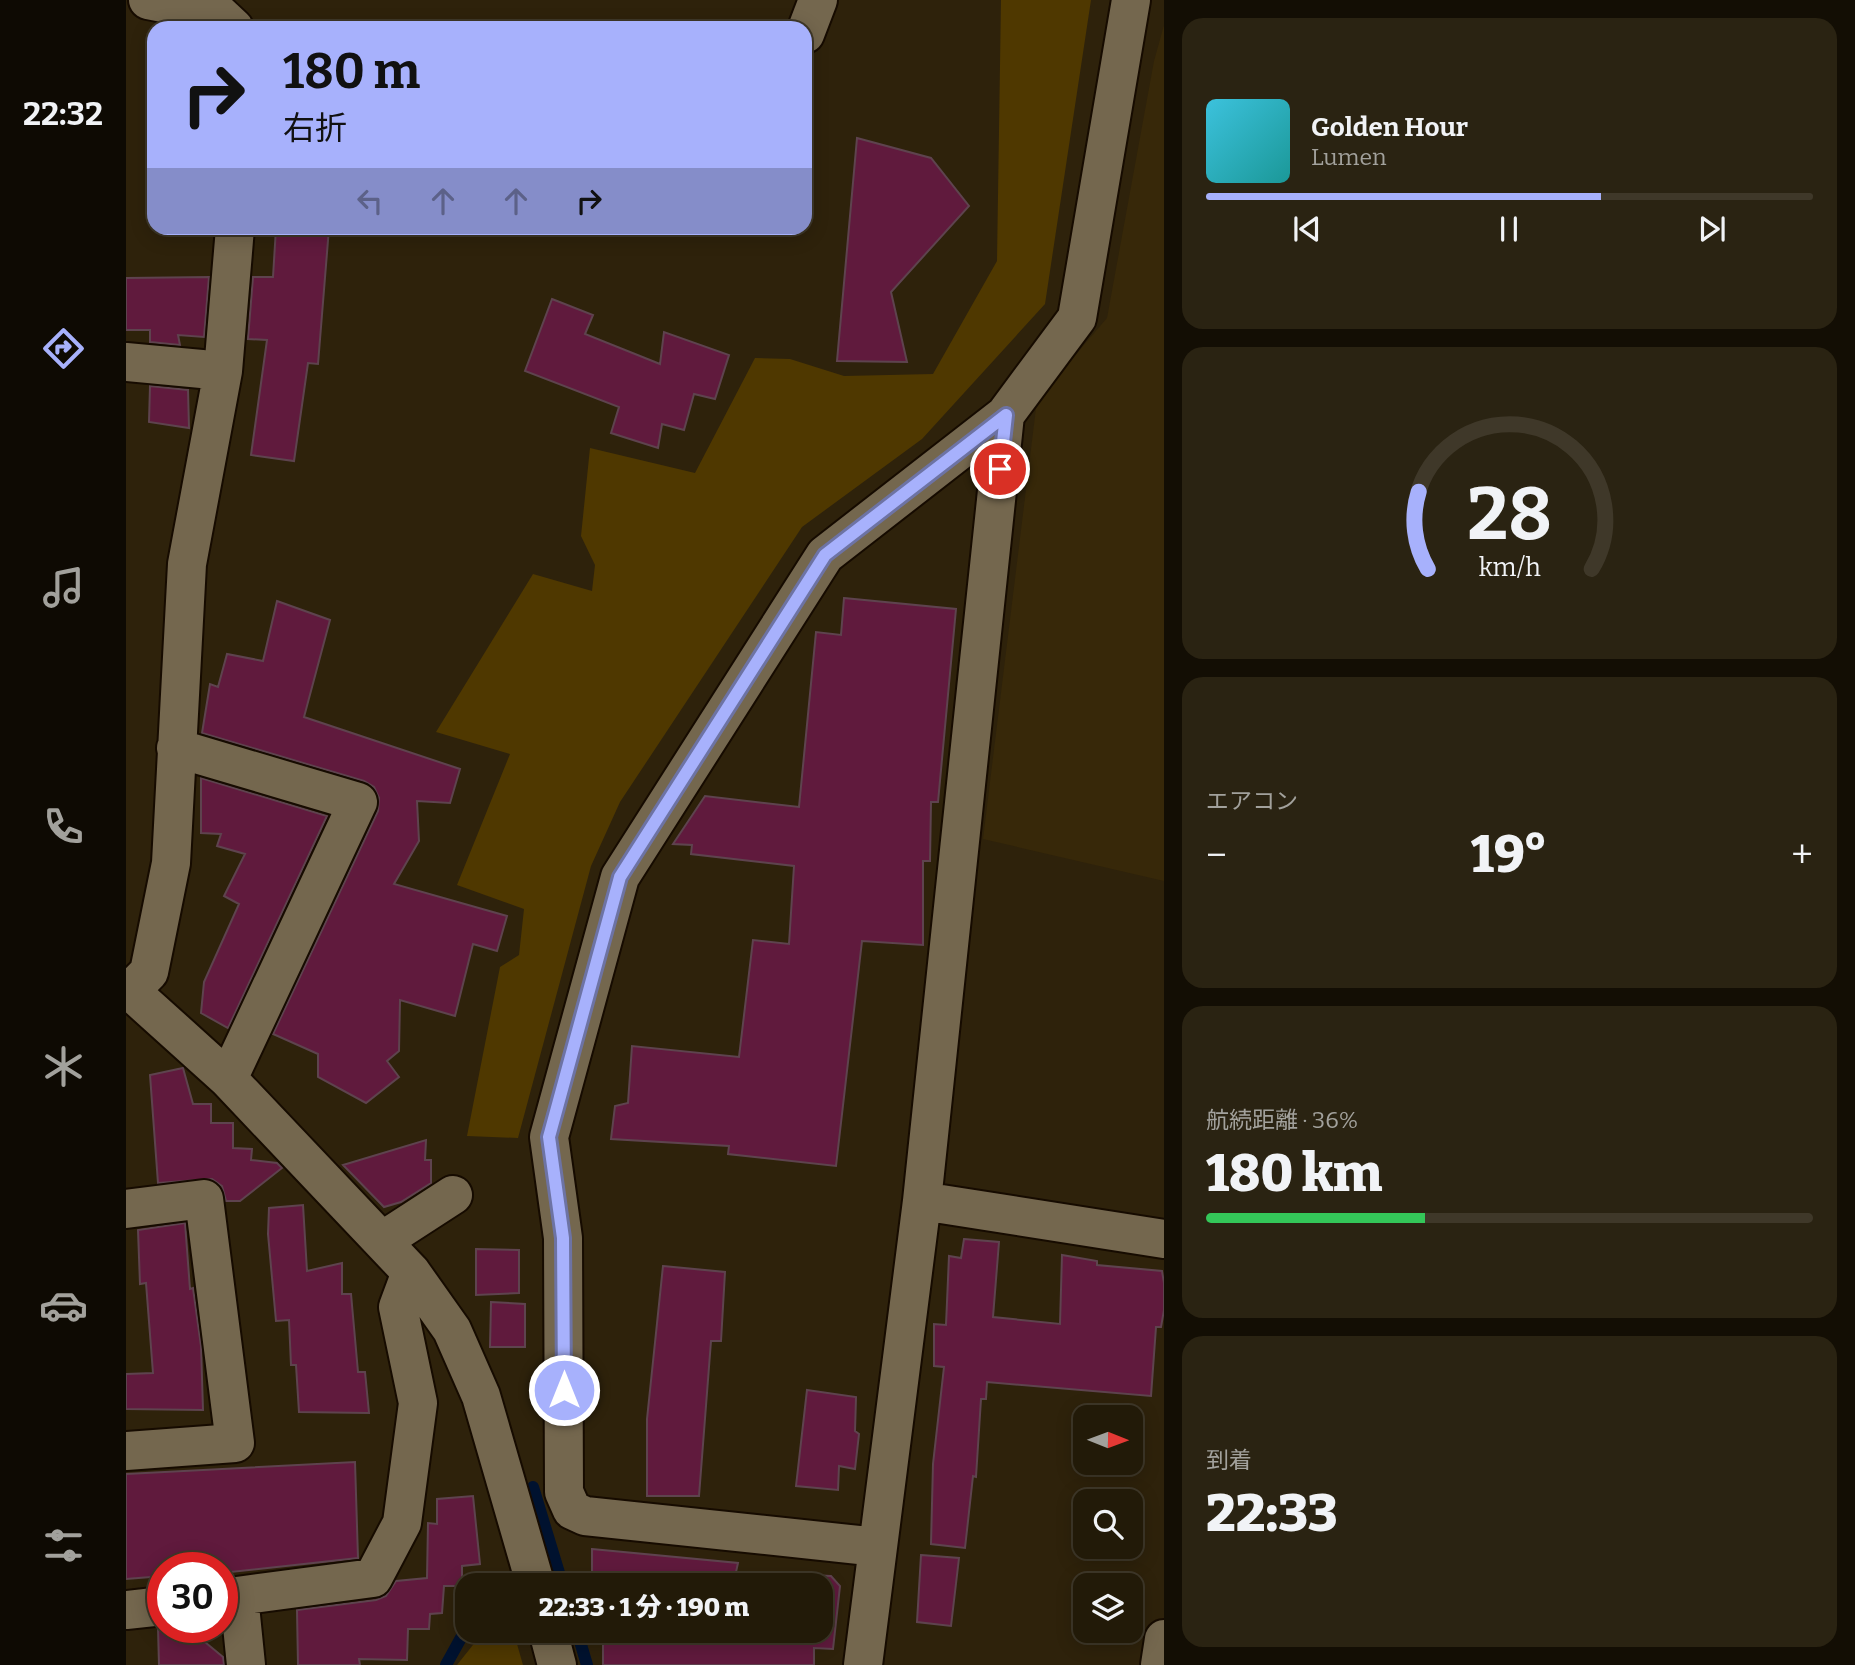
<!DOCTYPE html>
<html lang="ja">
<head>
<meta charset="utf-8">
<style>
	body { margin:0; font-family:Bitter,"Noto Sans JP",serif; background:#2a2312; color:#f1f3f6; height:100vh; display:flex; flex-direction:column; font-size:26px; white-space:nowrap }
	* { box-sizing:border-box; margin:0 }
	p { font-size:23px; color:#a2a19c }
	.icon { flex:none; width:38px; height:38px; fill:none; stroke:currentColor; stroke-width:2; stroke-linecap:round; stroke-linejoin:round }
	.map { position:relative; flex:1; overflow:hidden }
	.sheet { display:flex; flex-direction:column; gap:18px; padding:18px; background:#130e04; width:691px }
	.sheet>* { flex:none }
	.banner { position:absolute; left:21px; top:21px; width:665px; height:214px; border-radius:21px; box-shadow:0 4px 18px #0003,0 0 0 2px #3f3829; background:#a7b1fc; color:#111; overflow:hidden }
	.needle { width:46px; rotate:91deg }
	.tools { position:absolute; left:947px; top:1405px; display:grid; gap:14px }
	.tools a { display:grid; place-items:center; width:70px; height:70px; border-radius:14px; background:#221a08; box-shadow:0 4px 18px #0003,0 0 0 2px #3f3829; font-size:35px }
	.speed { position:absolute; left:21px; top:1552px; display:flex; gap:14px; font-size:35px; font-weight:700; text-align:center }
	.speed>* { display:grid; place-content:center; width:91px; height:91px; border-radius:50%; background:#221a08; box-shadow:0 4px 18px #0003,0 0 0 2px #3f3829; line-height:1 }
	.speed .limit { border:10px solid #d22; background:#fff; color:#111 }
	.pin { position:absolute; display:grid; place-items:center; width:60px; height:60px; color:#fff; margin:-30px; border:4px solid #fff; border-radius:50%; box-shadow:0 2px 7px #0007 }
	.me { position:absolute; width:77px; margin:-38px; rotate:0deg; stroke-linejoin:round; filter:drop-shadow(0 0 5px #0008) }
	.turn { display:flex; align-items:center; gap:24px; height:147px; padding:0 21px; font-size:32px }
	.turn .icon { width:91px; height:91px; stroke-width:2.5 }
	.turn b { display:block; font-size:49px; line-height:60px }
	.lanes { display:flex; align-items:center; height:66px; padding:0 21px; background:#0003; justify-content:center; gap:35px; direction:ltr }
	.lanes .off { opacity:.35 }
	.big { font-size:52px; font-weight:800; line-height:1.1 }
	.sheet .widget { flex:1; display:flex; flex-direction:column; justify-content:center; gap:10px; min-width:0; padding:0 24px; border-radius:21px; background:#2a2312 }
	.sheet .dial { align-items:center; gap:0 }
	.dial svg { height:182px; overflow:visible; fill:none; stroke:#3f3829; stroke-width:7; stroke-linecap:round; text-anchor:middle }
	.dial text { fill:#f1f3f6; stroke:none }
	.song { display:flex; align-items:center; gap:21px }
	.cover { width:84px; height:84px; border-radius:10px; background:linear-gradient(135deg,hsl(190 70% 55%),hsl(180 70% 35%)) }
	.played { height:7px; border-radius:4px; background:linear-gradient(90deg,#a7b1fc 65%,#3f3829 65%) }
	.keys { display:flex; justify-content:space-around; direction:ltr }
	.heat { display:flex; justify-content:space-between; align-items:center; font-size:38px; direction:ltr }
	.charge { height:10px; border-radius:5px; background:linear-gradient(90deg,#34c759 36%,#3f3829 0) }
	.trip { position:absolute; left:329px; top:1573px; width:378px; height:70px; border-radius:21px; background:#221a08; box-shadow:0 4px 18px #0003,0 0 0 2px #3f3829; font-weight:800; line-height:70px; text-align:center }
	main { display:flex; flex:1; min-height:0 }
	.dock { display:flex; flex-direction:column; width:126px; justify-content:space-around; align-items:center; background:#0e0a03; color:#a2a19c }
	.dock .icon { width:49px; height:49px }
	.dock .on { color:#a7b1fc }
	.dock b { font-size:32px; color:#f1f3f6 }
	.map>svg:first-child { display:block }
	.built { fill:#372809 }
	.green { fill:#4f3800 }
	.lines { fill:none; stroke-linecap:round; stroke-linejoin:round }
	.stream { stroke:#00122f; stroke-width:12 }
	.building { fill:#601a3d; stroke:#5e434e; stroke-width:2 }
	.minor-casing { stroke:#160b00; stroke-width:42 }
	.minor { stroke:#74674e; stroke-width:38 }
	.route-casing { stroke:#6d73a4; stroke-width:18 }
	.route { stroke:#a7b1fc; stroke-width:12 }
</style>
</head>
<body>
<main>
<nav class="dock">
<b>22:32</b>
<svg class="icon on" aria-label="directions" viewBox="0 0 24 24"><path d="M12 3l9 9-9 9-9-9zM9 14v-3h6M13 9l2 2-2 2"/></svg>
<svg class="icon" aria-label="music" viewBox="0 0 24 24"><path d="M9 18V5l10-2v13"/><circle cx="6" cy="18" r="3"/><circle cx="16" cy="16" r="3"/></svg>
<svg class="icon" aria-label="phone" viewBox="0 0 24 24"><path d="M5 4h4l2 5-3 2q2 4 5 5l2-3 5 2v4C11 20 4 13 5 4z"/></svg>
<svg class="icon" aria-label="climate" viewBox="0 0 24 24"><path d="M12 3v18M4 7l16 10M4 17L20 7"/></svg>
<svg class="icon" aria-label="car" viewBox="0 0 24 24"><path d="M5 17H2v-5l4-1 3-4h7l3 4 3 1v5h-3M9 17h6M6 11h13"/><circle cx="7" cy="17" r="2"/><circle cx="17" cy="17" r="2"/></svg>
<svg class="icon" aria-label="filters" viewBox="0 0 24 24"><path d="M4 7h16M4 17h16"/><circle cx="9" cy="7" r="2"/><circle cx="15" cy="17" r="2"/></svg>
</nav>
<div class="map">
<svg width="1038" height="1665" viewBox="0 0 1038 1665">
	<rect width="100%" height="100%" fill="#2e220b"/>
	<path class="built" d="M 1038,25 L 1038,881 L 857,839 L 911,400 L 981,318 L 1028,61 Z"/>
	<path class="green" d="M 875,0 L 965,0 L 919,304 L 796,439 L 676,527 L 494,802 L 465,866 L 392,1138 L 341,1136 L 374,967 L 393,955 L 398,909 L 331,885 L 384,754 L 310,732 L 407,574 L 466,591 L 469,565 L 455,536 L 464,448 L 569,473 L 629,358 L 664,359 L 718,376 L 807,374 L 871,261 Z
		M 358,1631 L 379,1631 L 389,1637 L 397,1665 L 331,1665 Z"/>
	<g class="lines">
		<path class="stream" d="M 407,1487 L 437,1586
			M 364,1586 L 365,1584
			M 451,1631 L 461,1665
			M 320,1665 L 341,1627"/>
	</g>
	<path class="building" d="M 731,138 L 805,158 L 843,206 L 765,292 L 781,362 L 711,361 Z
		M 150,228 L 203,228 L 192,364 L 182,363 L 168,461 L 125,455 L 141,340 L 122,339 L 127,277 L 147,277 Z
		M 83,277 L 78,337 L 52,335 L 54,345 L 24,342 L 24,330 L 0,330 L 0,278 Z
		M 426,299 L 467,315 L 459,334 L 534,364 L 538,332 L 603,355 L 589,399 L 568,394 L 558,430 L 536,424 L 532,448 L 485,433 L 493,407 L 399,371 Z
		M 24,386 L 62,390 L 63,428 L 23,422 Z
		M 718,598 L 830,609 L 812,802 L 805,802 L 804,861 L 797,861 L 797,945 L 736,941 L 710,1166 L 602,1154 L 603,1146 L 485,1139 L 489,1106 L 502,1103 L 506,1046 L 613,1057 L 627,940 L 663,944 L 668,866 L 565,854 L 566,845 L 547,844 L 579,796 L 673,807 L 690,632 L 715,635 Z
		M 151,601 L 204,620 L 178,717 L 334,769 L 324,803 L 291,801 L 293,841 L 268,884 L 381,916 L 371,951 L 347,944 L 329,1016 L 274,1000 L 273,1051 L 261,1061 L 273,1077 L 240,1103 L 192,1077 L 192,1054 L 147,1034 L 252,811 L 253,798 L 248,787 L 238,781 L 76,733 L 84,684 L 92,687 L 101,654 L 137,661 Z
		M 75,778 L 201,816 L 102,1028 L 75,1013 L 78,982 L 113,904 L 98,896 L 119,854 L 91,846 L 95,834 L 75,833 Z
		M 57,1068 L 67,1104 L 85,1104 L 85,1123 L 107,1123 L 107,1148 L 126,1149 L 125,1160 L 151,1163 L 156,1168 L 114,1201 L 100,1201 L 96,1186 L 86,1179 L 32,1183 L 24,1075 Z
		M 300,1140 L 299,1160 L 305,1160 L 305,1183 L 275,1202 L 258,1207 L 217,1165 Z
		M 177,1205 L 181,1271 L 216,1263 L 216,1294 L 225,1294 L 232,1372 L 239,1372 L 243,1413 L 173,1412 L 170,1365 L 165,1365 L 163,1320 L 150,1321 L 142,1234 L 143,1208 Z
		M 59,1223 L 64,1289 L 67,1288 L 75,1346 L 77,1410 L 0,1409 L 0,1374 L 27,1373 L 20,1283 L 14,1284 L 12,1230 Z
		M 838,1239 L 873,1242 L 867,1317 L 934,1324 L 936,1255 L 971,1261 L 971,1265 L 1036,1271 L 1038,1283 L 1038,1310 L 1035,1327 L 1030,1327 L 1025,1396 L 861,1382 L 860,1399 L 855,1399 L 850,1477 L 847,1476 L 839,1548 L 805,1544 L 807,1464 L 818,1367 L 808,1366 L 808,1324 L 820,1325 L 823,1256 L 835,1258 Z
		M 350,1249 L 393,1250 L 393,1293 L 350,1295 Z
		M 537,1266 L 599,1272 L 595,1341 L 585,1341 L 573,1496 L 521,1496 L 521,1419 Z
		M 365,1302 L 399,1304 L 399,1347 L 364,1347 Z
		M 681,1390 L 730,1397 L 729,1431 L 733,1434 L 729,1469 L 713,1466 L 712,1490 L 670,1486 Z
		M 229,1462 L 232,1558 L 96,1573 L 96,1568 L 37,1568 L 37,1576 L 0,1579 L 0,1474 Z
		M 347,1496 L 354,1564 L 336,1566 L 336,1586 L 318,1586 L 316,1613 L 304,1614 L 303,1629 L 282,1629 L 281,1660 L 233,1659 L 234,1665 L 172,1665 L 171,1610 L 250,1600 L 260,1596 L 270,1581 L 301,1578 L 302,1523 L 311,1524 L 311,1499 Z
		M 466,1549 L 612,1563 L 610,1572 L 705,1576 L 714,1586 L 707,1649 L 688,1648 L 688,1665 L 477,1665 L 477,1631 L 695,1631 L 695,1586 L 466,1586 Z
		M 795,1555 L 833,1558 L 825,1626 L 791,1622 Z
		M 32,1628 L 62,1628 L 97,1657 L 98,1665 L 33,1665 Z"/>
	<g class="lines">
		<defs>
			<path id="minor" d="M 22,0 L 93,14 L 108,28
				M 679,34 L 692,0
				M 0,362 L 97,371
				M 50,748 L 232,802 L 102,1079
				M 0,987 L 102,1079 L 285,1272 L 326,1330 L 355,1396 L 410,1586
				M 5,990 L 23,972 L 45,863 L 61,564 L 97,371 L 109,228
				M 796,1201 L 1038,1239
				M 0,1209 L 78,1199 L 109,1443 L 0,1451
				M 256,1241 L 327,1195
				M 752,1547 L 459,1516 L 446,1510 L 438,1492 L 437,1238 L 423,1137 L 494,877 L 699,555 L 879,415 L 951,318 L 1005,0
				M 113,1596 L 120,1665
				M 96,1598 L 247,1578 L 276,1523 L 292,1403 L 272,1307 L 285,1272
				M 0,1610 L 37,1606
				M 422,1631 L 431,1665
				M 737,1665 L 796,1201 L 879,415
				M 1034,1665 L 1038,1639"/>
		</defs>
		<use href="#minor" class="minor-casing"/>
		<use href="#minor" class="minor"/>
	</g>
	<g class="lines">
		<defs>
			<path id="route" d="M 438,1390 L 437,1238 L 423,1137 L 494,877 L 699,555 L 880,415 L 874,469"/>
		</defs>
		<use href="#route" class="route-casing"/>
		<use href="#route" class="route"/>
	</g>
</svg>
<div class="tools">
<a><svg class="needle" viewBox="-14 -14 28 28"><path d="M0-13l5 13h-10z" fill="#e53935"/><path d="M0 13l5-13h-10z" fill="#a2a19c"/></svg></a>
<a><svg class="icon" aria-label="search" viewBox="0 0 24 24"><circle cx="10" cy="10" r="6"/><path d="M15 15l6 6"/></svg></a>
<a><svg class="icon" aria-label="layers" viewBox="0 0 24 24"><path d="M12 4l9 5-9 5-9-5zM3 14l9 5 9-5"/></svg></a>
</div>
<div class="speed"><div class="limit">30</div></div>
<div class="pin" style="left:874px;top:469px;background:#d93025"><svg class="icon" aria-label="arrive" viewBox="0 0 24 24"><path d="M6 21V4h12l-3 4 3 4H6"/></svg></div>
<svg class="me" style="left:438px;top:1390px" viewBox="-20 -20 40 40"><circle r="17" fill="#a7b1fc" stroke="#fff" stroke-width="3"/><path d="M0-11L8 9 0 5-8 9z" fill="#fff"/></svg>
<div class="trip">22:33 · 1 分 · 190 m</div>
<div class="banner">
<div class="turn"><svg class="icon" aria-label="right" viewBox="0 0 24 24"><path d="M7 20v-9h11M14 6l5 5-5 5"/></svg><div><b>180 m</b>右折</div></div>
<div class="lanes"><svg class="icon off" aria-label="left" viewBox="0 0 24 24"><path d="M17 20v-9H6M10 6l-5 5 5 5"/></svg><svg class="icon off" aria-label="ahead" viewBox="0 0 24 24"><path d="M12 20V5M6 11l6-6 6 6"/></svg><svg class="icon off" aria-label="ahead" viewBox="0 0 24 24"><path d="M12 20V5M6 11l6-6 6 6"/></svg><svg class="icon" aria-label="right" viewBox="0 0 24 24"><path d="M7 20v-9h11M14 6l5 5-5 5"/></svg></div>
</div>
</div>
<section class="sheet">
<div class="widget">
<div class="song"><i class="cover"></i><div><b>Golden Hour</b><p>Lumen</p></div></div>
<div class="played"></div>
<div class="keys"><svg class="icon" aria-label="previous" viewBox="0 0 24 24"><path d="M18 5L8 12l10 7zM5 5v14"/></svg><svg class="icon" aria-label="pause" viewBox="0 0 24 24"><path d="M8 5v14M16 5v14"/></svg><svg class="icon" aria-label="next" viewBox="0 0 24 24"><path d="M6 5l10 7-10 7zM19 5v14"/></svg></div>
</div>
<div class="widget dial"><svg viewBox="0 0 100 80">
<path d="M14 69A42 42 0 1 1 86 69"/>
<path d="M14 69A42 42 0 0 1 10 35" stroke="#a7b1fc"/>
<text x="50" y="56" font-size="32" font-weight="700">28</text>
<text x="50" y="72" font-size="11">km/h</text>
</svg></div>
<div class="widget"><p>エアコン</p>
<div class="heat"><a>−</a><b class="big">19°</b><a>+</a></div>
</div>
<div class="widget"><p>航続距離 · 36%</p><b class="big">180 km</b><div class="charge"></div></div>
<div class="widget"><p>到着</p><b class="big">22:33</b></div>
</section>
</main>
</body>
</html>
